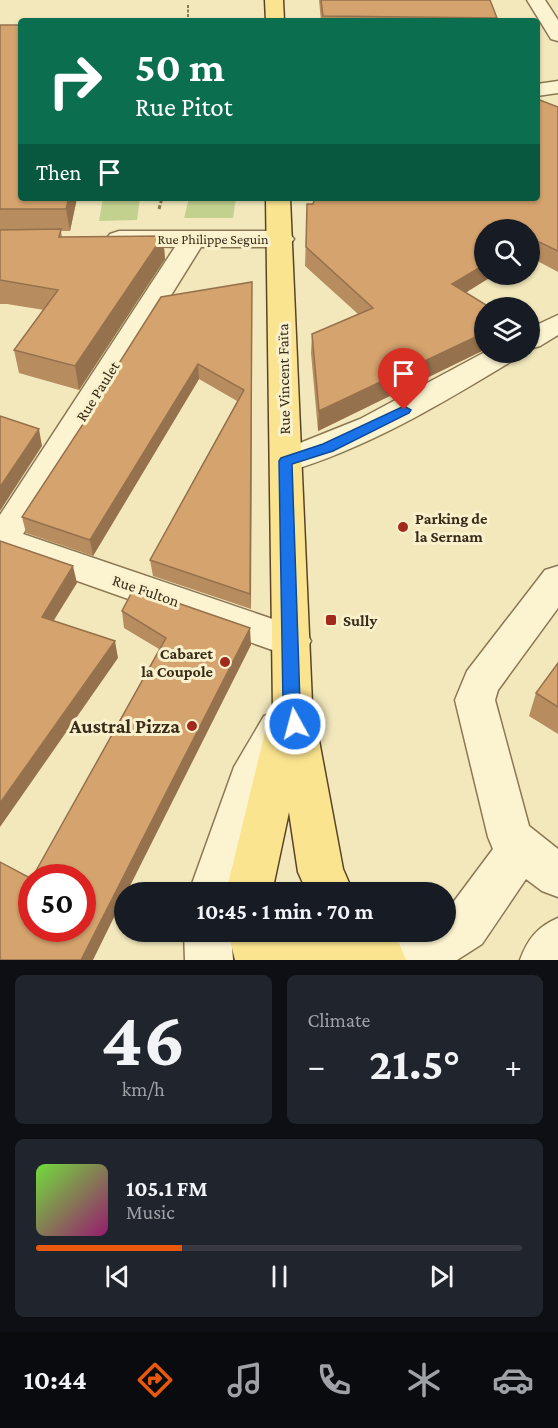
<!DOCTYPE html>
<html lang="en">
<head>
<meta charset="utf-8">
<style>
	body { margin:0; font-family:"Crimson Pro",serif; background:#20242c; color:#f1f3f6; height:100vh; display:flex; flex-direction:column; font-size:22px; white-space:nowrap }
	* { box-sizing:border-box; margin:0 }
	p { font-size:20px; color:#9ea1a6 }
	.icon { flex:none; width:33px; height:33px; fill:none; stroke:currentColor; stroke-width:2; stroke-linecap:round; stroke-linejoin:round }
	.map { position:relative; height:960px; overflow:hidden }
	.side { display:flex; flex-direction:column; gap:15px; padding:15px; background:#0d0f14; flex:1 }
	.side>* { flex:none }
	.guide { position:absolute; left:18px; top:18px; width:522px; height:183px; border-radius:6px; box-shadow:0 2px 4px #0004; background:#0b6e4f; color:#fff; overflow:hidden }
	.fabs { position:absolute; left:474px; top:219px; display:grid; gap:12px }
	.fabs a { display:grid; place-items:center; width:66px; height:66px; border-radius:50%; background:#171b24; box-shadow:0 2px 4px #0004; font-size:30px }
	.speed { position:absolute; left:18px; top:864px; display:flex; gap:12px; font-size:30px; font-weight:700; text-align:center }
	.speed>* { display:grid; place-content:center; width:78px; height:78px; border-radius:50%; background:#171b24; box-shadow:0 2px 4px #0004; line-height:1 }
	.speed .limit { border:9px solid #d22; background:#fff; color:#111 }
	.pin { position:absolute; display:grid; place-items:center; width:51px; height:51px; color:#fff; margin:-62px -26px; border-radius:50% 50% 50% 0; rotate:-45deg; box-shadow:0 0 6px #0007 }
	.pin .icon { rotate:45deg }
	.me { position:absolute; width:66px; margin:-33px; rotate:353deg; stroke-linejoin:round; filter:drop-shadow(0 0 4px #0008) }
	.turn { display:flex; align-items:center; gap:21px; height:126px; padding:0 18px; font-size:27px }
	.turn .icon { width:78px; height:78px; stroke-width:2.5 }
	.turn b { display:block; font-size:42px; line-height:51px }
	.then { display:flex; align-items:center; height:57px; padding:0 18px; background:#0003; gap:12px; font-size:22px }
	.big { font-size:45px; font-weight:700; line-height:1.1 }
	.side .widget { flex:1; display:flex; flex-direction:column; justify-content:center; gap:9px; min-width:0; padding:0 21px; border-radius:9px; background:#20242c }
	.side .dial { align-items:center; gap:0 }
	.dial b { font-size:78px; line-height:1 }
	.song { display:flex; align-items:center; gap:18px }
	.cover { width:72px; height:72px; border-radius:9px; background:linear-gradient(135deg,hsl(100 70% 55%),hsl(320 70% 35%)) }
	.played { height:6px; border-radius:3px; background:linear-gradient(90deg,#ea580c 30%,#363941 30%) }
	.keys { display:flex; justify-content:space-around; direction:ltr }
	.heat { display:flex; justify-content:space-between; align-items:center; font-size:33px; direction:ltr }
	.side .tiles { flex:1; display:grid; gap:15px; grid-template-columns:1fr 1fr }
	.widget:last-child { grid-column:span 2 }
	.trip { position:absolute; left:114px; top:882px; width:342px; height:60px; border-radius:30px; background:#171b24; box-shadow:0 2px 4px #0004; font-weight:700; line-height:60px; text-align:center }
	.dock { display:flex; height:96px; justify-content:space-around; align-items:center; background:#090b0e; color:#9ea1a6 }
	.dock .icon { width:42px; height:42px }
	.dock .current { color:#ea580c }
	.dock b { font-size:27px; color:#f1f3f6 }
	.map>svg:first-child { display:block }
	.green { fill:#c3d18f }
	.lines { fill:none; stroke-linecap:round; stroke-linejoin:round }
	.minor-casing { stroke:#8c7754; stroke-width:3 }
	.major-casing { stroke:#594429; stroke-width:3 }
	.path-far1 { stroke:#8c7754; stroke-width:2; stroke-dasharray:3 1.5; stroke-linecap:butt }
	.path { stroke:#8c7754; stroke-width:3; stroke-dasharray:4 2; stroke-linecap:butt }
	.minor { fill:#fcf4d0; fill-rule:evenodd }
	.major { fill:#fbe48f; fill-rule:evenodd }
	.wall { fill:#b78c5f }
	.shaded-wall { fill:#95724d }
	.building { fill:#d5a36e; stroke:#95724d; stroke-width:1.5 }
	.route { fill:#1a73e8; stroke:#114b97; stroke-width:1.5 }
	.poi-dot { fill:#a12a1d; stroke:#f9f1cc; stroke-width:2 }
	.labels { text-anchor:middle; stroke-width:6; stroke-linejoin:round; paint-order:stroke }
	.far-street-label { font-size:14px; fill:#392c1a; stroke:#f9f1cc }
	.street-label { font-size:16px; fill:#392c1a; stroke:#f9f1cc }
	.poi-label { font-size:16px; font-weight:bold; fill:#392c1a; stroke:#f9f1cc; text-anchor:start }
	.near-poi-label { font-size:20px; font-weight:bold; fill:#392c1a; stroke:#f9f1cc; text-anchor:end }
</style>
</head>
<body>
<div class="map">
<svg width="558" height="960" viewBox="0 0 558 960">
	<rect width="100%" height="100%" fill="#f2e8bc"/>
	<path class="green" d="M 103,198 L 140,198 L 137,220 L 99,221 Z
		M 189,198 L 236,198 L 233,218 L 184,218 Z"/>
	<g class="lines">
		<defs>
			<path id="minor" d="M 527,0 L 545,0 L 558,20 L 558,41 L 551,39 Z
				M 558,81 L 558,93 L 537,96 L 537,84 Z
				M 119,231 L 281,231 L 290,234 L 294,239 L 290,244 L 281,247 L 201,247 L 23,534 L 305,630 L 311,641 L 305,652 L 292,657 L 4,555 L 0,556 L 0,515 L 175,247 L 110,244 L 106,239 L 110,234 Z
				M 558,315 L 558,335 L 540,346 L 530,349 L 530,328 Z
				M 485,352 L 521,352 L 517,358 C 444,402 369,448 286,472 L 275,469 L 270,461 L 275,453 L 360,419 Z
				M 558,566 L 558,608 L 498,690 L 495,700 L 529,826 L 558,849 L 558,897 L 542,891 L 526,879 L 482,944 L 457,960 L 376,960 L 383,943 L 410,932 L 446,932 L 446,912 L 493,849 L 488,837 L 455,700 L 467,671 L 545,570 Z
				M 278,711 L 292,716 L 298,729 L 269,786 L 235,892 L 189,892 L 234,767 L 264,716 Z
				M 558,918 L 558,960 L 520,960 C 528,939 537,927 558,918 Z
				M 184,932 L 231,932 L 233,960 L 185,960 Z"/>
			<path id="major" d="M 265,0 L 283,0 L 284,21 L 266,21 Z
				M 266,198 L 290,198 L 312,703 L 343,869 L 353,892 L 307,892 L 298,872 L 289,812 L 272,892 L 226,892 L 268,720 L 273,709 Z
				M 228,932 L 275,932 L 278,939 L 295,932 L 369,932 L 399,943 L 406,960 L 235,960 Z"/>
		</defs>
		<use href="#minor" class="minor-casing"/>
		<use href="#major" class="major-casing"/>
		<path class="path-far1" d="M 188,5 L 188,21"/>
		<path class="path" d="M 159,209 L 162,198"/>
		<use href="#minor" class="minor"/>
		<use href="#major" class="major"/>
	</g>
	<path class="wall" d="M 319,0 L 490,0 L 497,18 L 497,21 L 321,21 Z
		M 0,25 L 21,198 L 77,198 L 70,231 L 61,231 L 62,237 L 163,236 L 165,259 L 79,390 L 19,373 L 14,350 L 44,310 L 7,304 L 0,304 Z
		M 558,107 L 558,272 L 530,257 L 530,230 L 466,293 L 484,308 L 484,350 L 318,431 L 311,353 L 312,334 L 358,314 L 305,266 L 307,204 L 537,198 Z
		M 252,297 L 251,609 L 153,576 L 150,560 L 237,401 L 199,379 L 93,556 L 26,533 L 22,517 L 108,386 L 107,382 Z
		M 122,611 L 251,645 L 32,879 L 159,649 L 124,628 Z
		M 558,663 L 558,734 L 529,716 L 536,693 Z"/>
	<path class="shaded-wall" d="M 69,198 L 77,198 L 70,231 L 66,209 Z
		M 163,236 L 165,259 L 79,390 L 75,366 Z
		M 484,265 L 484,274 L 496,274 L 449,303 L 452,284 Z
		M 252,297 L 251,609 L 250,594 Z
		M 484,333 L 484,350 L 318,431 L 319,411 Z
		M 198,364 L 199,379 L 93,556 L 90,540 Z
		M 39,429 L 42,446 L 0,511 L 0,487 Z
		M 73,566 L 77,583 L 46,633 L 42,617 Z
		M 250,628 L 251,645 L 127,892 L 124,892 L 124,897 L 93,960 L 81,960 Z
		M 115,641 L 118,658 L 0,827 L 0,803 Z"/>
	<path class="building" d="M 321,0 L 490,0 L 497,18 L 323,16 Z
		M 0,25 L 21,25 L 21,198 L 69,198 L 66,209 L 0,209 Z
		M 537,99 L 558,107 L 558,251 L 531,238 L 530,238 L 530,230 L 484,230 L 484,265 L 452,284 L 491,308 L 484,308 L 484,333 L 319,411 L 312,334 L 373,308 L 306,247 L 307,204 L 313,204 L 315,198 L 537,198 Z
		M 61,229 L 59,237 L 163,236 L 75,366 L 14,350 L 58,290 L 0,280 L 0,230 Z
		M 252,282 L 250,594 L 150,560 L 244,390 L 198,364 L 90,540 L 22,517 L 110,383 L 107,382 L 161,297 Z
		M 0,416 L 39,429 L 0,487 Z
		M 0,541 L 73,566 L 42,617 L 115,641 L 0,803 Z
		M 134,588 L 250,628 L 81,960 L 0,960 L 0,862 L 32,879 L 32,928 L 82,928 L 82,878 L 32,878 L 166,638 L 122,611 Z
		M 558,663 L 558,707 L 536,693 Z"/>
	<path class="route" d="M 404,406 L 411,410 L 409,413 L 333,451 L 292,464 L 300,703 L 304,724 L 301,730 L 295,732 L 289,730 L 283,703 L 279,461 L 281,458 L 323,444 Z"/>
	<g class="poi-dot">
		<circle cx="403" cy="527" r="6"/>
		<rect x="325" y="614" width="12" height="12" rx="3"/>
		<circle cx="225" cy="662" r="6"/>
		<circle cx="192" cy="726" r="6"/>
	</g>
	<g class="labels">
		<g class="far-street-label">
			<text x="213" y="244">Rue Philippe Seguin</text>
		</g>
		<g class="street-label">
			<text transform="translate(283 379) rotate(-91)" y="6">Rue Vincent Faïta</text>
			<text transform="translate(97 391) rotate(-58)" y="6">Rue Paulet</text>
			<text transform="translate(146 590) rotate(19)" y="6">Rue Fulton</text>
		</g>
		<g class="poi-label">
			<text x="415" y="524">Parking de<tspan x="415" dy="18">la Sernam</tspan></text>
			<text x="343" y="626">Sully</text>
			<text x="213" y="659" text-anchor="end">Cabaret<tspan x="213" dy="18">la Coupole</tspan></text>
		</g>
		<g class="near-poi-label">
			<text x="180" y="733">Austral Pizza</text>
		</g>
	</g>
</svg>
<div class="fabs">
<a><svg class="icon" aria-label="search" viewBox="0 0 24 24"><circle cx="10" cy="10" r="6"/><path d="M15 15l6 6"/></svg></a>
<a><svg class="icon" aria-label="layers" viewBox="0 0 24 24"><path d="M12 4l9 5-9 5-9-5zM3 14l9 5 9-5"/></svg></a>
</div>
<div class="speed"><div class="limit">50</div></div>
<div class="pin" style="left:404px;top:410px;background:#d93025"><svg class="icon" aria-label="arrive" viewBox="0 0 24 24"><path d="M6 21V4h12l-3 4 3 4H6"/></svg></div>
<svg class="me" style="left:295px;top:724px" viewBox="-20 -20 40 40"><circle r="17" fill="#1a73e8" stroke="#fff" stroke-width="3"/><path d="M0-11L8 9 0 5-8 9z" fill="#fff"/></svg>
<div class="trip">10:45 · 1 min · 70 m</div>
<div class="guide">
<div class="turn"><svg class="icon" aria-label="right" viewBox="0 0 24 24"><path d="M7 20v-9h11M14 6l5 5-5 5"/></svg><div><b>50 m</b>Rue Pitot</div></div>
<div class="then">Then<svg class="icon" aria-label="arrive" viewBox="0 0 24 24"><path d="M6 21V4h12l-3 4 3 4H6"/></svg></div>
</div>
</div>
<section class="side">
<div class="tiles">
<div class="widget dial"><b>46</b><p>km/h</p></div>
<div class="widget"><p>Climate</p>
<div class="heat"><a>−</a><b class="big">21.5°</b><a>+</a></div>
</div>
<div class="widget">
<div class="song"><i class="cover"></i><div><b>105.1 FM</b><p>Music</p></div></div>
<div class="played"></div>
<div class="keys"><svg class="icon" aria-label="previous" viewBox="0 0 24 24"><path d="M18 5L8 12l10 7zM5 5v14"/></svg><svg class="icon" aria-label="pause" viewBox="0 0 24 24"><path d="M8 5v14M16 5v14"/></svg><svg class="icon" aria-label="next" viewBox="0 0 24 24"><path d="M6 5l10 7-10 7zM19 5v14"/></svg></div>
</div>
</div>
</section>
<nav class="dock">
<b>10:44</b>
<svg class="icon current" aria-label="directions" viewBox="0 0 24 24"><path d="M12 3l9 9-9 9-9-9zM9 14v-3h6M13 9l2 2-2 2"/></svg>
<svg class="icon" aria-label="music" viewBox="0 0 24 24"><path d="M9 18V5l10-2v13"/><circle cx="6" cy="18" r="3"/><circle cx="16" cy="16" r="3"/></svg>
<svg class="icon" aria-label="phone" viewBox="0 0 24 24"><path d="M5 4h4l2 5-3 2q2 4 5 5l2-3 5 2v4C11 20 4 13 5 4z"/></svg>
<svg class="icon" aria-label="climate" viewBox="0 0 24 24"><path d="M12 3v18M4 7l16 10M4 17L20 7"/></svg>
<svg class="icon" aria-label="car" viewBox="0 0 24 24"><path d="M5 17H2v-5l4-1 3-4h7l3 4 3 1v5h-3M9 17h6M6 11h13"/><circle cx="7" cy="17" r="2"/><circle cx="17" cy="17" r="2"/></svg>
</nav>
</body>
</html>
